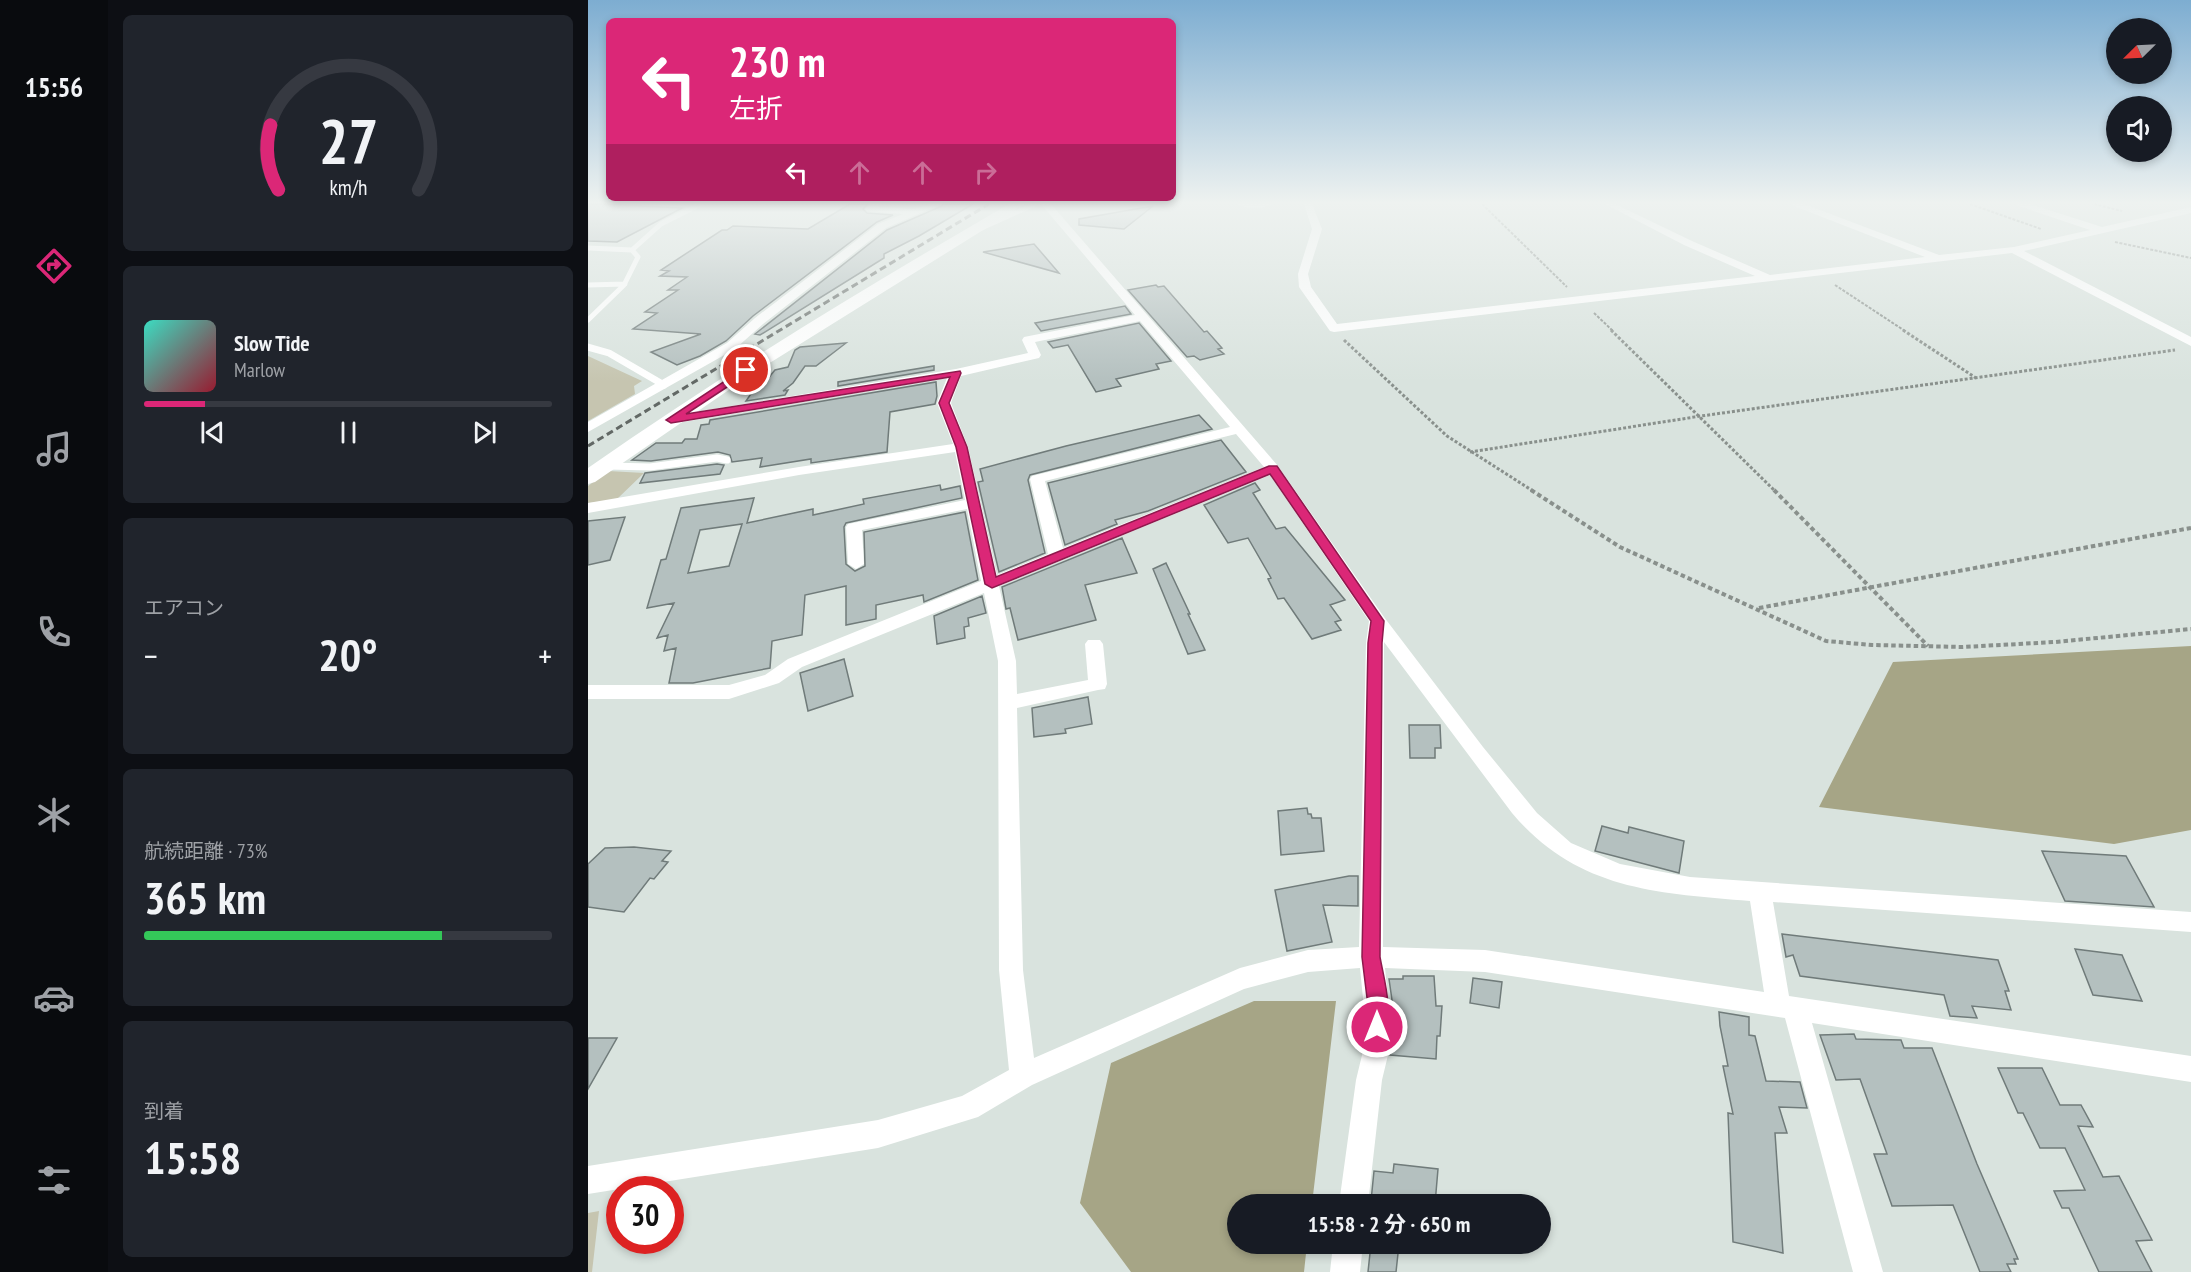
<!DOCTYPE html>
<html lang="ja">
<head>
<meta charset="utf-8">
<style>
	body { margin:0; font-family:"PT Sans Narrow","Noto Sans JP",sans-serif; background:#20242c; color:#f1f3f6; height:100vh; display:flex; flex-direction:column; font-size:22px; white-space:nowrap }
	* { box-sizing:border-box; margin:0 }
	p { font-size:20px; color:#9ea1a6 }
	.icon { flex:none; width:33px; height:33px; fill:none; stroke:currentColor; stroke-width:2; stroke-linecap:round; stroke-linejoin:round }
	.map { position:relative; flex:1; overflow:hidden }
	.panel { display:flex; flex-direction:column; gap:15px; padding:15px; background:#0d0f14; width:480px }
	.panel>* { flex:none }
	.banner { position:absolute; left:18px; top:18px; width:570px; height:183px; border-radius:9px; box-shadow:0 3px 9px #0003; background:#db2777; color:#fff; overflow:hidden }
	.needle { width:39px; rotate:246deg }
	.buttons { position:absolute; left:1518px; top:18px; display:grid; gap:12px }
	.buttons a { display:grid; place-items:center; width:66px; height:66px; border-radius:50%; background:#171b24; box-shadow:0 3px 9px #0003; font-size:30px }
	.speed { position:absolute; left:18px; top:1176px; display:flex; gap:12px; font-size:30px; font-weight:700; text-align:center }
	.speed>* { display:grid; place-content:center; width:78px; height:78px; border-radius:50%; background:#171b24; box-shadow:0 3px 9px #0003; line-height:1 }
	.speed .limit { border:9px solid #d22; background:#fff; color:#111 }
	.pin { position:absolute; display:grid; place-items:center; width:51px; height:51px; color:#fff; margin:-26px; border:3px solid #fff; border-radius:50%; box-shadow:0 2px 6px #0007 }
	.me { position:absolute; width:66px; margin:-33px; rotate:0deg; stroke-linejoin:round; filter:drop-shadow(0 0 4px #0008) }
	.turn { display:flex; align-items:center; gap:21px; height:126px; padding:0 24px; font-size:27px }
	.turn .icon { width:78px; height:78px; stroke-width:2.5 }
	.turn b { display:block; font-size:42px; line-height:51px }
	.lanes { display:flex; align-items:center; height:57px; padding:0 24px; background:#0003; justify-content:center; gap:30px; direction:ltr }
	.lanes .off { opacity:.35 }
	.big { font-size:45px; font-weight:700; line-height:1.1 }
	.panel .widget { flex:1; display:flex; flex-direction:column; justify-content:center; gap:9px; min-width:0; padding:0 21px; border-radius:9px; background:#20242c }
	.panel .dial { align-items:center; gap:0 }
	.dial svg { height:156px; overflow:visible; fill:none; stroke:#363941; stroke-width:7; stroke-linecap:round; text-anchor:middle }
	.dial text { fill:#f1f3f6; stroke:none }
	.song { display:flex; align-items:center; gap:18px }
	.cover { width:72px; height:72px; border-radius:9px; background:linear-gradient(135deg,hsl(170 70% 55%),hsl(350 70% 35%)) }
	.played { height:6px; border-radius:3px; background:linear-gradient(90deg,#db2777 15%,#363941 15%) }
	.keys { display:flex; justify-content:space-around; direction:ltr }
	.heat { display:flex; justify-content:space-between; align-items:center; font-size:33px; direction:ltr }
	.charge { height:9px; border-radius:4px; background:linear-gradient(90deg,#34c759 73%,#363941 0) }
	.trip { position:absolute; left:639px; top:1194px; width:324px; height:60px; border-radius:30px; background:#171b24; box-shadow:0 3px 9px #0003; font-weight:700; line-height:60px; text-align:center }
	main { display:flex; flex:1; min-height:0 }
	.tab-bar { display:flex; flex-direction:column; width:108px; justify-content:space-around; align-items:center; background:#090b0e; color:#9ea1a6 }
	.tab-bar .icon { width:42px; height:42px }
	.tab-bar .current { color:#db2777 }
	.tab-bar b { font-size:27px; color:#f1f3f6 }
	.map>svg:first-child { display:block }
	.green { fill:#c6c5b0 }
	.forest { fill:#a6a586 }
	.building { fill:#b4c0bf; stroke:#707b7a; stroke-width:1.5; fill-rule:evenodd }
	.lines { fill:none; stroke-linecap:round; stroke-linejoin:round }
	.path-far2 { stroke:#89908c; stroke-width:2; stroke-dasharray:3 1.5; stroke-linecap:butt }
	.path-far1 { stroke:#89908c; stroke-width:3; stroke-dasharray:3 2; stroke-linecap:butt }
	.path { stroke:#89908c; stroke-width:4; stroke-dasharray:4.5 3; stroke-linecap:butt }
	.lane-far1 { stroke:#fff; stroke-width:5 }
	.lane { stroke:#fff; stroke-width:7 }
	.street { fill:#fff; fill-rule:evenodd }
	.secondary { fill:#fff; fill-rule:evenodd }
	.rail { stroke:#626865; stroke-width:3; stroke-dasharray:7 4; stroke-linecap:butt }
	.route { fill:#db2777; stroke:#8e194d; stroke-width:1.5 }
</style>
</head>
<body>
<main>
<nav class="tab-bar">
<b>15:56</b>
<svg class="icon current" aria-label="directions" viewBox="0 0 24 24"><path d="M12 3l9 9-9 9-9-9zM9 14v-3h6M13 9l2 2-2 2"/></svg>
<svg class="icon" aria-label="music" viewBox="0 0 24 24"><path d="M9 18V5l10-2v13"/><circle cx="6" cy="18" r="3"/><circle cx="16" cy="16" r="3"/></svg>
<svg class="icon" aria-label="phone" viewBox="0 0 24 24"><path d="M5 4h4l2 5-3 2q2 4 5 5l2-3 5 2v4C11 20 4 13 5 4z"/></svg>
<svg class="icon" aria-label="climate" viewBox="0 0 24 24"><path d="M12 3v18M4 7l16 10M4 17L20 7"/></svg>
<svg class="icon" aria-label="car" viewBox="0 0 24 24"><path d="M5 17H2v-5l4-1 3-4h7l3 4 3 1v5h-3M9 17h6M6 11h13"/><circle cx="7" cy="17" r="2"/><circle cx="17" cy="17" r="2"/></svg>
<svg class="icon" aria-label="filters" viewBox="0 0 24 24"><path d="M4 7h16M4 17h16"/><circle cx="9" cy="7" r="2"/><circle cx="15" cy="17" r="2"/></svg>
</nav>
<section class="panel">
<div class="widget dial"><svg viewBox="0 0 100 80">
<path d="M14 69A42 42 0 1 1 86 69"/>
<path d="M14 69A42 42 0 0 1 10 36" stroke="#db2777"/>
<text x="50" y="56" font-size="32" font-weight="700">27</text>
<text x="50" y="72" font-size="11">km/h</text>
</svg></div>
<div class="widget">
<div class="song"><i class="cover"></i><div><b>Slow Tide</b><p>Marlow</p></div></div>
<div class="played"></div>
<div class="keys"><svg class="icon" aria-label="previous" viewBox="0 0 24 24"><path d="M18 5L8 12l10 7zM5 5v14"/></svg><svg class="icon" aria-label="pause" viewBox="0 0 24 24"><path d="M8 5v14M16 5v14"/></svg><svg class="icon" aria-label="next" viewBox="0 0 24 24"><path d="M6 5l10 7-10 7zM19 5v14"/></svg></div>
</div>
<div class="widget"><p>エアコン</p>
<div class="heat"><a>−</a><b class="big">20°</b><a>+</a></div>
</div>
<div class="widget"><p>航続距離 · 73%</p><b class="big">365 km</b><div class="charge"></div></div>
<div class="widget"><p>到着</p><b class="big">15:58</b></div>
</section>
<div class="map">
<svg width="1603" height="1272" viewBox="0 0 1603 1272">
	<rect width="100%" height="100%" fill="#d9e3de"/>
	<path class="green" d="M 0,356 L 54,381 L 46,386 L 47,394 L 0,421 Z
		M 20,471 L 56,473 L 28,500 L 0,503 L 0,486 Z
		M 11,1211 L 4,1272 L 0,1272 L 0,1213 Z"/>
	<path class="forest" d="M 1603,646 L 1603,830 L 1526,844 L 1231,807 L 1305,662 Z
		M 666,1001 L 748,1001 L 724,1204 L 650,1204 L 650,1244 L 719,1244 L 716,1272 L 543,1272 L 492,1203 L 523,1063 Z"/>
	<path class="building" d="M 0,204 L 15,204 L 94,208 L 29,242 L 0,241 Z
		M 262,204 L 280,204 L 275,209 L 279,213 L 305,215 L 289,222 L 165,316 L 138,341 L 112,356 L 89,365 L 63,352 L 113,334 L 45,329 L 69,313 L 57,312 L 90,290 L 80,290 L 99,277 L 72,276 L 81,271 L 73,270 L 134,230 L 139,230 L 145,226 L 220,229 Z
		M 355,204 L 385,204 L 331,236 L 296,254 L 296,258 L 172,335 L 167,334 L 299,230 L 354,206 Z
		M 565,206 L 536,229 L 491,225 L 491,219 Z
		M 446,244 L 471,273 L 395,252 Z
		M 568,285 L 570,287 L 576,286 L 616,332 L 619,331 L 634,348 L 630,349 L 636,354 L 612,360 L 606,356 L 599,357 L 540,290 Z
		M 537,306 L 543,314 L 453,331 L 447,323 Z
		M 551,323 L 583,361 L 568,364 L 571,369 L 528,379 L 533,386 L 508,392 L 480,345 L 465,348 L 460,342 Z
		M 258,343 L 228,366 L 217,366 L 205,383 L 195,391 L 200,390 L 197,395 L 158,401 L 169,385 L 177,382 L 187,370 L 200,367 L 207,350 L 212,347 Z
		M 346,366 L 346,370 L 250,386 L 250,382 Z
		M 348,382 L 349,396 L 347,404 L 302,412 L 299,452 L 223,463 L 223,459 L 172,467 L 174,458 L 144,462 L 142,455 L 130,452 L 63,461 L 44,460 L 68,443 L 94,443 L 97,439 L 109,439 L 113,425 L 121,424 L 122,420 Z
		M 611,415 L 624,429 L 442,475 L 440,480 L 457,553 L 411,572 L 390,482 L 395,481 L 392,469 L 478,446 Z
		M 633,440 L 658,472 L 560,511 L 527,520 L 529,524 L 477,545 L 460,483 Z
		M 129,464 L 136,465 L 132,474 L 52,483 L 57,473 Z
		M 667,483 L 672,490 L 665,493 L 688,529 L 697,527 L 757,600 L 742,605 L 753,620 L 747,622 L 753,630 L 724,639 L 696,598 L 690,599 L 680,579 L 683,578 L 660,538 L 640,543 L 616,505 Z
		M 352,485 L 353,490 L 372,486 L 374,498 L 258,523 L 256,527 L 258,564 L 267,571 L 277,566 L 276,532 L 377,512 L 390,580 L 336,602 L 335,595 L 288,605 L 288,619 L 258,625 L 258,586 L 217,595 L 214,635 L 184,641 L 182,668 L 105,683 L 81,683 L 88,648 L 76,651 L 80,635 L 69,638 L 86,603 L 59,608 L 73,560 L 78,559 L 93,508 L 166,498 L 159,523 L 225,509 L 225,515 L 276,504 L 275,499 ZM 154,524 L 141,566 L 100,573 L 112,530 Z
		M 37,517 L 22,560 L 0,565 L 0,521 Z
		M 534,538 L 549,573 L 497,585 L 508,620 L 430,640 L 422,608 L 418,609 L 414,587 Z
		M 578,563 L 602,614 L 600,614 L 617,650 L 600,654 L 565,569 Z
		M 394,596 L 398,613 L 380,618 L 381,626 L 376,627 L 377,638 L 349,644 L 346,616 Z
		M 256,659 L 265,696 L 220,711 L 212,673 Z
		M 500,697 L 504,724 L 477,729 L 478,733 L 446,737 L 444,708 Z
		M 821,725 L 852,725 L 853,748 L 847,748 L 847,758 L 822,758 Z
		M 719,808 L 720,814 L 723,814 L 724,818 L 733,818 L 736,851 L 693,855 L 690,811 Z
		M 1014,826 L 1040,833 L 1041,827 L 1096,841 L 1091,873 L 1007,851 Z
		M 46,847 L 83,851 L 74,861 L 80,862 L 66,879 L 62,878 L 36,912 L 0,907 L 0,864 L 17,848 Z
		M 1454,851 L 1538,856 L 1566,907 L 1477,901 Z
		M 761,876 L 770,876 L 770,906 L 735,905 L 744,942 L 699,951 L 687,890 Z
		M 1194,934 L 1410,960 L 1421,991 L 1417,991 L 1423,1010 L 1384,1006 L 1389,1018 L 1362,1016 L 1356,995 L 1212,976 L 1205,955 L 1198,957 Z
		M 1487,949 L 1534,955 L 1554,1001 L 1505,995 Z
		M 815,976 L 846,976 L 848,1006 L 854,1006 L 852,1036 L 849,1036 L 848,1059 L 802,1055 L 804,1000 L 801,979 L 815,979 Z
		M 885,978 L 914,982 L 911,1008 L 882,1003 Z
		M 1131,1012 L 1161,1017 L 1161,1035 L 1167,1036 L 1178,1081 L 1212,1082 L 1219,1108 L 1191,1107 L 1199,1133 L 1187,1133 L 1195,1253 L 1145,1242 L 1140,1113 L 1145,1114 L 1135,1066 L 1140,1066 L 1132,1026 Z
		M 1266,1034 L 1268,1039 L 1313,1040 L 1316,1048 L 1344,1048 L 1389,1164 L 1430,1259 L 1426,1259 L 1428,1264 L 1419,1264 L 1423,1272 L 1392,1272 L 1365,1205 L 1304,1206 L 1286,1154 L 1299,1154 L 1272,1079 L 1248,1080 L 1232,1035 Z
		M 0,1038 L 29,1038 L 0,1089 Z
		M 1410,1068 L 1454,1068 L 1472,1105 L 1493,1105 L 1505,1127 L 1490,1126 L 1515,1177 L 1531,1176 L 1564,1240 L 1548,1241 L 1564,1272 L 1511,1272 L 1481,1208 L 1474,1208 L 1466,1191 L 1497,1190 L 1477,1148 L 1452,1148 L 1435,1113 L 1430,1113 Z
		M 806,1164 L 850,1169 L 847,1204 L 808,1204 L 783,1201 L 786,1171 L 805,1173 Z
		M 783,1244 L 811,1244 L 808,1272 L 780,1272 Z"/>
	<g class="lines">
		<path class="path-far2" d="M 894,204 L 979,287
			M 1382,204 L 1453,229
			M 1506,204 L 1534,211
			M 1527,242 L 1603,258
			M 1247,285 L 1317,331
			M 1006,313 L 1025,331"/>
		<path class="path-far1" d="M 1023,330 L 1187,491
			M 1315,330 L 1388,378
			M 756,340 L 859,436 L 945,491
			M 882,452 L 1113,416 L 1587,350"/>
		<path class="path" d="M 943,490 L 1032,547 L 1238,641 L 1284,645 L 1375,647 L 1467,642 L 1603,629
			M 1186,490 L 1340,646
			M 1171,608 L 1603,528"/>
		<path class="lane-far1" d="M 0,248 L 44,250 L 73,224 L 113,204
			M 0,285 L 37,284
			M 0,320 L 36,285 L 50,257 L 44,250"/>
		<path class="lane" d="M 0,347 L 21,353 L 76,385
			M 20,466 L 62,467 L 129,458 L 139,460"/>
		<path class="street" d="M 283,204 L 293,204 L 291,207 L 326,209 L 341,204 L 353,204 L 298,228 L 175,324 L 147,349 L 0,432 L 0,422 L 139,343 L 167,318 L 290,224 L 315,214 L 279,211 L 277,209 Z
			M 441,204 L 453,204 L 393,231 L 384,229 Z
			M 453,204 L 463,204 L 690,466 L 796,617 L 895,747 L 949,813 L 983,843 L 1032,864 L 1102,877 L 1603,912 L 1603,932 L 1185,902 L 1201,996 L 1603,1056 L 1603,1082 L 1224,1023 L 1295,1272 L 1265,1272 L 1197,1018 L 897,972 L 797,968 L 802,1019 L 801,1051 L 794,1080 L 780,1204 L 751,1204 L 768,1080 L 775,1051 L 777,1019 L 772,968 L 720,972 L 656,989 L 444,1085 L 390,1117 L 290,1148 L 0,1194 L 0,1166 L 290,1120 L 374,1096 L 421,1070 L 411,970 L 410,661 L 396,593 L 214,667 L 191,683 L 141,699 L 0,699 L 0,685 L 141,685 L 177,675 L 200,659 L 393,581 L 379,509 L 274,530 L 276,564 L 268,569 L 260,564 L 258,527 L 260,524 L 377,500 L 367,452 L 211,475 L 0,513 L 0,503 L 211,467 L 365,444 L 349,403 L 359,378 L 83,424 L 76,420 L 83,416 L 368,369 L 440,353 L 434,340 L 436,337 L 547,315 ZM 552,321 L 642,427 L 444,476 L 442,479 L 460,554 L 409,575 L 380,447 L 363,403 L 373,376 L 451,358 L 453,355 L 447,342 ZM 648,434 L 676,467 L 475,548 L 457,481 ZM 682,475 L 781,621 L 778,643 L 771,947 L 720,950 L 652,968 L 446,1058 L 435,970 L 429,708 L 510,690 L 517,689 L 519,684 L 515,644 L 512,640 L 500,640 L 497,644 L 500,680 L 429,694 L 428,661 L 411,586 ZM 796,642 L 924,813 C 989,890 1068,893 1162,901 L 1176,992 L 897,950 L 795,947 Z
			M 649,204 L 684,204 C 676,209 657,209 649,204 Z
			M 716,204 L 724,204 L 734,229 L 720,274 L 723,287 L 749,324 L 1167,276 L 1096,245 L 1017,204 L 1027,204 L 1104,241 L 1182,275 L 1337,257 L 1206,206 L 1205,204 L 1216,204 L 1351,255 L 1426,247 L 1502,230 L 1431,206 L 1430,204 L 1442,204 L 1514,227 L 1603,207 L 1603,213 L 1436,251 L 1603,337 L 1603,346 L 1424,253 L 746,332 L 742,331 L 711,287 L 710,274 L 724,229 Z
			M 745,1244 L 775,1244 L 772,1272 L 742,1272 Z"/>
		<path class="secondary" d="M 421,204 L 437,204 L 164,374 L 7,482 L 0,484 L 0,468 C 136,373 278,287 421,204 Z"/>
		<path class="rail" d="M 0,446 L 401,204"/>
	</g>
	<linearGradient id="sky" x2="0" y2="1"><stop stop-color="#7dadd1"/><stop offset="0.53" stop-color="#eef2f0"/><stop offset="1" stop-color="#eef2f0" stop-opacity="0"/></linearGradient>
	<rect width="1603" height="382" fill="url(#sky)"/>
	<path class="route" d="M 158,367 L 162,368 L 162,372 L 98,414 L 372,371 L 373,373 L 361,403 L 379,447 L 408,577 L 681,466 L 689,466 L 796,621 L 794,643 L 792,957 C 796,980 806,1011 795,1033 L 789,1036 L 782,1033 L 779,1027 L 780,1006 L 774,957 L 780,643 L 783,621 L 682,474 L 404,588 L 397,584 L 368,447 L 351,403 L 362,377 L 83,423 L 78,420 Z"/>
</svg>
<div class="buttons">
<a><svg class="needle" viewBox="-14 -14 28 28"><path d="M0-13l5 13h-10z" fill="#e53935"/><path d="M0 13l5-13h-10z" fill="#9ea1a6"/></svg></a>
<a><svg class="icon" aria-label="sound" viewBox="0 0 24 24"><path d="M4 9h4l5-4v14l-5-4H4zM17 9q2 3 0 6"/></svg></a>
</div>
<div class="speed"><div class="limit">30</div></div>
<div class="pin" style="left:158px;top:370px;background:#d93025"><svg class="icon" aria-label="arrive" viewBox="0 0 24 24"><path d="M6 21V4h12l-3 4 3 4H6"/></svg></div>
<svg class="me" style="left:789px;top:1027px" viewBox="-20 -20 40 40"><circle r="17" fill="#db2777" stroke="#fff" stroke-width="3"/><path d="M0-11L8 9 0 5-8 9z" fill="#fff"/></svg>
<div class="trip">15:58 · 2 分 · 650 m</div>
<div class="banner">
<div class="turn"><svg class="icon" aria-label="left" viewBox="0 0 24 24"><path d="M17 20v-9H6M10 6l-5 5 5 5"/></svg><div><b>230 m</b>左折</div></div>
<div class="lanes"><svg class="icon" aria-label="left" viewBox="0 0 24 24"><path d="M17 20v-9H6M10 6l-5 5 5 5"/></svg><svg class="icon off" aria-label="ahead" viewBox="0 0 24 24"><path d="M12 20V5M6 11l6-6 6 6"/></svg><svg class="icon off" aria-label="ahead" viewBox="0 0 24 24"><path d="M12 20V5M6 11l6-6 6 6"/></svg><svg class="icon off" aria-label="right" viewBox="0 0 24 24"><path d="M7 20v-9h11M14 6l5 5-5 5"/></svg></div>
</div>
</div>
</main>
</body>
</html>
